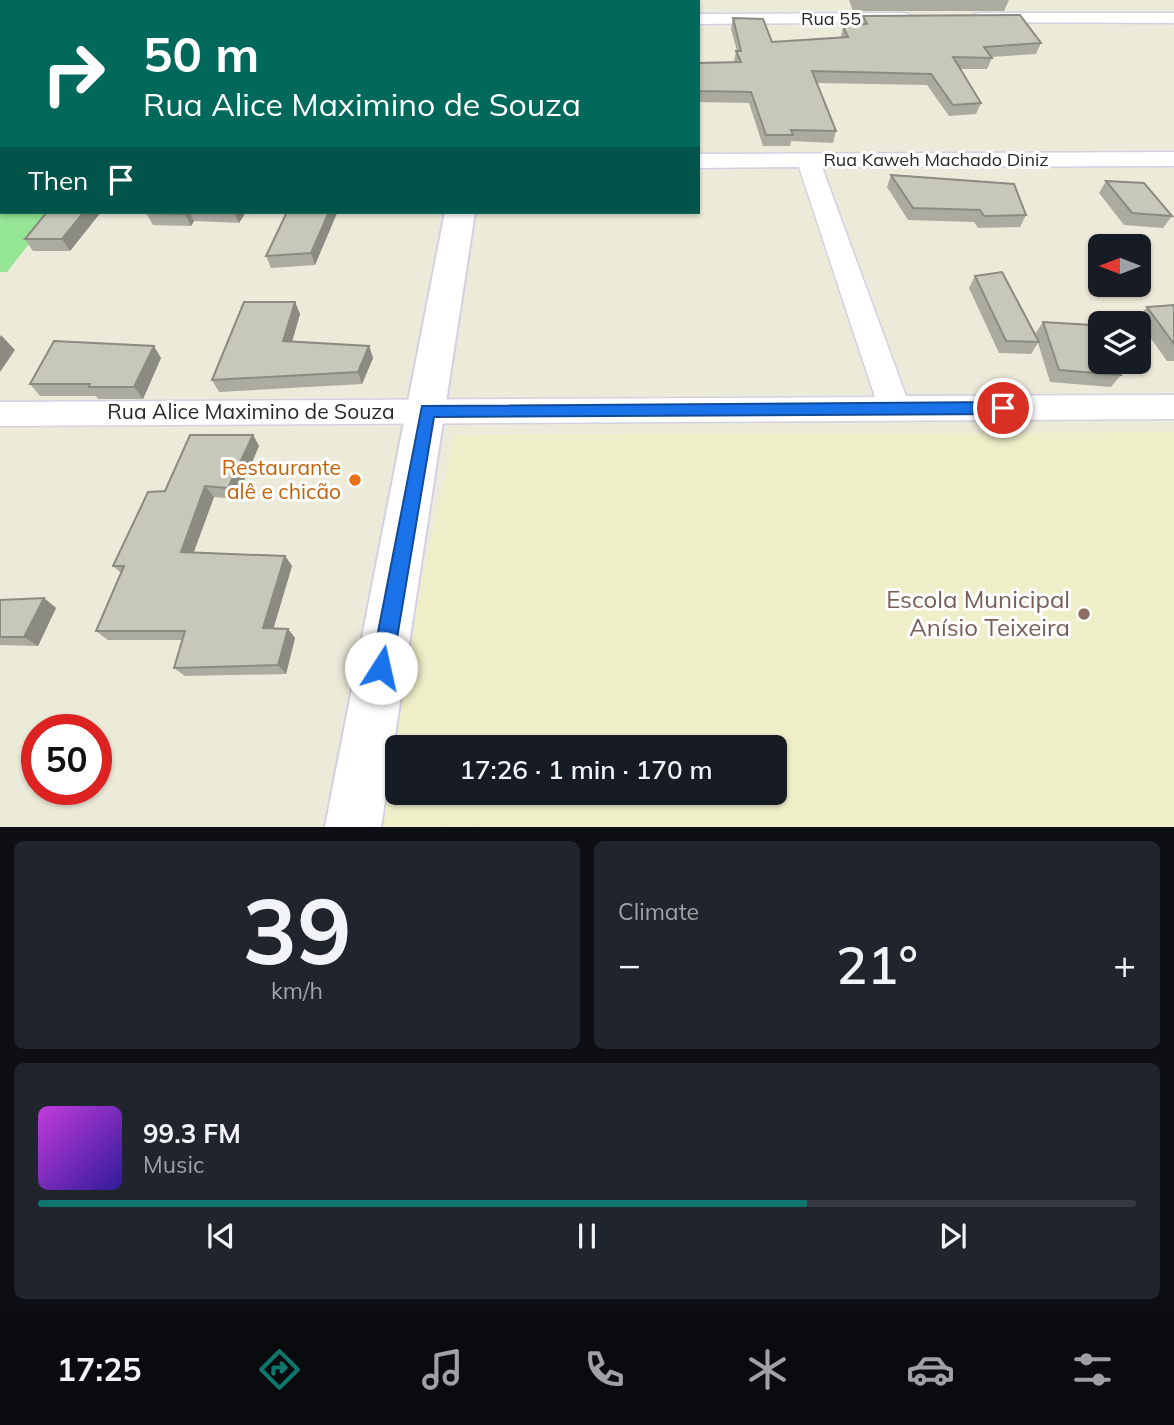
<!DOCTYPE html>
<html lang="en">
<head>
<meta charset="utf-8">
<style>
	body { margin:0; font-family:Mulish,sans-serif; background:#20242c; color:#f1f3f6; height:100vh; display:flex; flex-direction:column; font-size:26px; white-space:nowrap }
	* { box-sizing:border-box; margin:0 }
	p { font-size:23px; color:#9ea1a6 }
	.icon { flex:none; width:38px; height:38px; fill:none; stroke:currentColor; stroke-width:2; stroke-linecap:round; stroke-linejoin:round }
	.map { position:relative; height:827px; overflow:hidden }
	.details { display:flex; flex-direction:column; gap:14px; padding:14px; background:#0d0f14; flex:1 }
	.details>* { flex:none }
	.guide { position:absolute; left:0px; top:0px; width:700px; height:214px; box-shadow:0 2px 5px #0004; background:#00695c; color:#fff; overflow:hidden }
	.needle { width:46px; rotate:270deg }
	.controls { position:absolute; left:1088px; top:234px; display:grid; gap:14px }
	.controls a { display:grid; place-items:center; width:63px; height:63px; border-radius:10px; background:#171b24; box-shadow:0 2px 5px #0004; font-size:35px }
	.speed { position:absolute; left:21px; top:714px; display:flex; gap:14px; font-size:35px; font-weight:700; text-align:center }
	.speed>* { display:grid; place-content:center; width:91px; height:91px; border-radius:50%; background:#171b24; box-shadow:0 2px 5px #0004; line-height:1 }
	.speed .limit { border:10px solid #d22; background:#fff; color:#111 }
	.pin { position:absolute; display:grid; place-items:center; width:60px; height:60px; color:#fff; margin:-30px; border:4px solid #fff; border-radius:50%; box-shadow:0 2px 7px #0007 }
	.me { position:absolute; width:77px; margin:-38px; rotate:10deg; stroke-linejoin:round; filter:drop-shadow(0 0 5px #0008) }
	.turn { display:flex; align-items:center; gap:24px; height:147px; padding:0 28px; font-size:32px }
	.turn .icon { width:91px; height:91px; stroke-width:2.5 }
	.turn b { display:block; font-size:49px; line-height:60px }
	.then { display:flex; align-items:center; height:66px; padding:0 28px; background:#0003; gap:14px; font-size:26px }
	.big { font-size:52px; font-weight:600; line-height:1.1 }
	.details .tile { flex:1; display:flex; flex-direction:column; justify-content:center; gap:10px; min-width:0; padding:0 24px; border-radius:10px; background:#20242c }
	.details .dial { align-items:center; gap:0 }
	.dial b { font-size:91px; line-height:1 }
	.song { display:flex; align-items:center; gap:21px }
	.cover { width:84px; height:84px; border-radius:10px; background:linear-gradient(135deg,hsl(290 70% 55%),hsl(250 70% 35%)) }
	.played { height:7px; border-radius:4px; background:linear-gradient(90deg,#0f766e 70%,#363941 70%) }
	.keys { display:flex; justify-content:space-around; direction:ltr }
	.heat { display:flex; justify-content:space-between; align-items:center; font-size:38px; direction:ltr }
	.details .tiles { flex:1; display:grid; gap:14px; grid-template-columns:1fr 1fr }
	.tile:last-child { grid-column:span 2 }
	.trip { position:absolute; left:385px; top:735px; width:402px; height:70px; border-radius:10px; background:#171b24; box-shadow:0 2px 5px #0004; font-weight:600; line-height:70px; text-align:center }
	.tab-bar { display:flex; height:112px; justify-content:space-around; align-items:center; background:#090b0e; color:#9ea1a6 }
	.tab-bar .icon { width:49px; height:49px }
	.tab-bar .active { color:#0f766e }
	.tab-bar b { font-size:32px; color:#f1f3f6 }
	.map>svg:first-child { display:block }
	.education { fill:#eeefc9; fill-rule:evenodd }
	.green { fill:#94e594 }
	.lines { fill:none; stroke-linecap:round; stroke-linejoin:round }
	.minor-casing { stroke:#d3d0e3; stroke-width:3 }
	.secondary-casing { stroke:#d3d0e3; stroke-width:4 }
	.minor { fill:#fff; fill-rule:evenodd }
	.secondary { fill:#fff; fill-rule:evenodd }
	.wall { fill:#ababa0 }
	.shaded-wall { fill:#8b8b82 }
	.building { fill:#c7c7ba; stroke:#8b8b82; stroke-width:2 }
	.route { fill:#1a73e8; stroke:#114b97; stroke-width:2 }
	.food-dot { fill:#e8710a; stroke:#fff; stroke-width:2.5 }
	.education-dot { fill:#8d6e63; stroke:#fff; stroke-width:2.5 }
	.labels { text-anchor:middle; stroke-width:6; stroke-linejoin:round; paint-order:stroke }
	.far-street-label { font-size:18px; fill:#292929; stroke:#fff }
	.street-label { font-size:21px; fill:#292929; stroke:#fff }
	.food-label { font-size:21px; fill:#c56008; stroke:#fff; text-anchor:end }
	.near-education-label { font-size:24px; fill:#785e54; stroke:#fff; text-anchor:end }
</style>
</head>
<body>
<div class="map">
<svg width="1174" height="827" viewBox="0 0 1174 827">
	<rect width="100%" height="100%" fill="#ecebda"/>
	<path class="education" d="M 1174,432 L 1174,826 L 365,827 L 455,435 ZM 397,747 L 775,747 L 775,793 L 397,793 Z"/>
	<path class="green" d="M 0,178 L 2,212 L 54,212 L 7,272 L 0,272 Z"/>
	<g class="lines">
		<defs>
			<path id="minor" d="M 903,13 L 909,14 L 912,18 L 909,22 L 698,24 L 698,14 Z
				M 980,13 L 1174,13 L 1174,23 L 974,22 L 971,18 L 974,14 Z
				M 0,17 L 2,17 L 2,27 L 0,27 Z
				M 1174,152 L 1174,166 L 822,167 L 906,396 L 1174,395 L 1174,419 L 0,426 L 0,402 L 875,397 L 799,167 L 698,168 L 698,154 Z
				M 0,158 L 2,158 L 2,172 L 0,172 Z"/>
			<path id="secondary" d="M 490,0 L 510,0 L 510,2 L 490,2 Z
				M 445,212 L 475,212 L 381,827 L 325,827 Z"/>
		</defs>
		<use href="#minor" class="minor-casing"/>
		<use href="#secondary" class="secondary-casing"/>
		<use href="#minor" class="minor"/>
		<use href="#secondary" class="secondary"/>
	</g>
	<path class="wall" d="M 0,0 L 176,0 L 176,1 L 2,2 L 2,16 L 0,16 Z
		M 849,0 L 1009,0 L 1004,11 L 853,11 Z
		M 863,16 L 1041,43 L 1036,54 L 991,57 L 992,58 L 987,69 L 960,69 L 981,103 L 976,114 L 949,116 L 927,85 L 817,83 L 836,131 L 833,143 L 791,141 L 790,146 L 763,146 L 749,103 L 698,102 L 698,63 L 734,62 L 736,51 L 737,51 L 731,29 L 733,18 L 772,42 L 841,37 L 843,26 L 860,25 Z
		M 0,67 L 2,67 L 2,141 L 0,141 Z
		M 891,175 L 1026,215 L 1020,227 L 978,228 L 974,222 L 908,220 L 887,187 Z
		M 1106,181 L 1172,216 L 1163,228 L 1124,225 L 1099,193 Z
		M 47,212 L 101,212 L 70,251 L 33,251 L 25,239 Z
		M 147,212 L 246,212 L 239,223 L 194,221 L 191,226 L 153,225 L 146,213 Z
		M 337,213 L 315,265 L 271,268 L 266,256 Z
		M 975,276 L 1035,334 L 1043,322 L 1121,375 L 1111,387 L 1050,382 L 1038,343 L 1031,354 L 999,353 L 969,288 Z
		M 295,302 L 300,314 L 292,341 L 369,346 L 373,358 L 362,384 L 219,392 L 212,380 Z
		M 1174,305 L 1174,361 L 1167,361 L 1137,319 L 1147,307 Z
		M 161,358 L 143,399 L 98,399 L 96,396 L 40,396 L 30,384 Z
		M 253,435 L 259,446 L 236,499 L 214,497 L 194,552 L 285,556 L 292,566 L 273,628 L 288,629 L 295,638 L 286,674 L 185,676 L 174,668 L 183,640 L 108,640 L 96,631 L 121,573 L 113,566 Z
		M 44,598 L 56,608 L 38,646 L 0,645 L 0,600 Z"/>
	<path class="shaded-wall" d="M 166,0 L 176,0 L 176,1 L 165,2 Z
		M 553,0 L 571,0 L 568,2 L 550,2 Z
		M 84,212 L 101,212 L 70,251 L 62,239 Z
		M 186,212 L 189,212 L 194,221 L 191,226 L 185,214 Z
		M 234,212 L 246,212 L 239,223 Z
		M 329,212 L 337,212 L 337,213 L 315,265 L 311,253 Z
		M 295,302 L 300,314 L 289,353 L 283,341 Z
		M 1,335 L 15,350 L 0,372 L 0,337 Z
		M 154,346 L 161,358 L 143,399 L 134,387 Z
		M 369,346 L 373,358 L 362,384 L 358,372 Z
		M 253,435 L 259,446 L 236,499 L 228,488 Z
		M 205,486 L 214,497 L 190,562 L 181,552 Z
		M 285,556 L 292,566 L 271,637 L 263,628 Z
		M 44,598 L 56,608 L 38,646 L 24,637 Z
		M 288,629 L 295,638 L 286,674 L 278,665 Z"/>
	<path class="building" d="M 0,0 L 166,0 L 165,2 L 2,2 L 2,7 L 0,7 Z
		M 340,0 L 364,0 L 363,2 L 339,2 Z
		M 415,0 L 467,0 L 466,2 L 415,2 Z
		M 525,0 L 553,0 L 550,2 L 523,2 Z
		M 1020,15 L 1041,43 L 984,47 L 992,58 L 953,57 L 981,103 L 953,105 L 931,74 L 812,71 L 836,131 L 791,130 L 793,135 L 766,135 L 751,92 L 698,91 L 698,63 L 741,62 L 736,51 L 741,51 L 733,18 L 763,19 L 772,42 L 848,37 L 843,26 L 867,24 L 863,16 Z
		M 0,67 L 2,67 L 2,131 L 0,131 Z
		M 891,175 L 1014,184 L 1026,215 L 984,216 L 980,210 L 913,208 Z
		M 1106,181 L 1144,183 L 1172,216 L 1132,213 Z
		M 47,212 L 84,212 L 62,239 L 25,239 Z
		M 147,212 L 186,212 L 185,214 L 146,213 Z
		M 287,212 L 329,212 L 311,253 L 266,256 Z
		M 1002,272 L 1039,342 L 1006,341 L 975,276 Z
		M 244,302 L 295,302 L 283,341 L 369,346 L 358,372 L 212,380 Z
		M 1174,305 L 1174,344 L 1147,307 Z
		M 1043,322 L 1092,325 L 1101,340 L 1101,362 L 1114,362 L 1121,375 L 1059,370 Z
		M 54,341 L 154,346 L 134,387 L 89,387 L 90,384 L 30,384 Z
		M 190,435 L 253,435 L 228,488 L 205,486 L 181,552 L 285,556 L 263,628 L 288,629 L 278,665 L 174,668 L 185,631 L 96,631 L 124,566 L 113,566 L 148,492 L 165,491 Z
		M 44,598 L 24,637 L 0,637 L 0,600 Z"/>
	<path class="route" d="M 1003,402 L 1011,408 L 1003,414 L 434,417 L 392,668 L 389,675 L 381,678 L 374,675 L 371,668 L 422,406 Z"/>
	<circle class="food-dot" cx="355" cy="480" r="7"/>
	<circle class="education-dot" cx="1084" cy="614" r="7"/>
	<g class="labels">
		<g class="far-street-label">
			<text x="831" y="25">Rua 55</text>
			<text x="936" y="166">Rua Kaweh Machado Diniz</text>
		</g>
		<g class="street-label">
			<text x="251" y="419">Rua Alice Maximino de Souza</text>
		</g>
		<g class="food-label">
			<text x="341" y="475">Restaurante<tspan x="341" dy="24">alê e chicão</tspan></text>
		</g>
		<g class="near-education-label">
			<text x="1070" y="608">Escola Municipal<tspan x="1070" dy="28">Anísio Teixeira</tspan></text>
		</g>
	</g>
</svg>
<div class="controls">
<a><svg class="needle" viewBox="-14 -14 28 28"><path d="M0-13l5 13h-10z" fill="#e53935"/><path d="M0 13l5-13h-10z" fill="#9ea1a6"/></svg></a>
<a><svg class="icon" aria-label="layers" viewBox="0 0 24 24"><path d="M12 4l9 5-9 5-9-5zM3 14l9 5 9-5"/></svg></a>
</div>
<div class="speed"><div class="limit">50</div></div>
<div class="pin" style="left:1003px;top:408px;background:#d93025"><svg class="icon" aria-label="arrive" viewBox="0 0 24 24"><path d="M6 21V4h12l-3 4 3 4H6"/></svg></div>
<svg class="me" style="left:381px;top:668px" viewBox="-20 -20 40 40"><circle r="19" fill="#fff"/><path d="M0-13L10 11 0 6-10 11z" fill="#1a73e8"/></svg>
<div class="trip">17:26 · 1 min · 170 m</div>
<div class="guide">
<div class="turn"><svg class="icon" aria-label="right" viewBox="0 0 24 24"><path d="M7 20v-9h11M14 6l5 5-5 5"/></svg><div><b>50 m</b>Rua Alice Maximino de Souza</div></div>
<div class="then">Then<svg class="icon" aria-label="arrive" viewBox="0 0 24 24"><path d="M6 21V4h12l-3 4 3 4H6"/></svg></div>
</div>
</div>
<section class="details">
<div class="tiles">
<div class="tile dial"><b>39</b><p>km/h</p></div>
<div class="tile"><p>Climate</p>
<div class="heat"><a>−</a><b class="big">21°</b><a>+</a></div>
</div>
<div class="tile">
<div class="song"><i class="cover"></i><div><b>99.3 FM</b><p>Music</p></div></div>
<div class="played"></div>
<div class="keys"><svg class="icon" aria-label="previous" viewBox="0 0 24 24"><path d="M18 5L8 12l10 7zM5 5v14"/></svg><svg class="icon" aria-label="pause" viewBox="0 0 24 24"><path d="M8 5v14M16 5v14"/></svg><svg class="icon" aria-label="next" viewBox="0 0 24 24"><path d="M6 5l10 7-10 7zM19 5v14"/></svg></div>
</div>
</div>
</section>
<nav class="tab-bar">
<b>17:25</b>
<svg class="icon active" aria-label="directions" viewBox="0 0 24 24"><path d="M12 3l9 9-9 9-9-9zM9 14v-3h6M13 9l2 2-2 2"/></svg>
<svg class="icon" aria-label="music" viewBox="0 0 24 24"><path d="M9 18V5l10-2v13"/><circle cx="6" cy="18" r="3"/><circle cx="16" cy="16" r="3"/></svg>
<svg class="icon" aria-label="phone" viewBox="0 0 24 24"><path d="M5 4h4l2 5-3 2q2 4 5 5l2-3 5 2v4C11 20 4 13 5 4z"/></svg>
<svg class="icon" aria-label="climate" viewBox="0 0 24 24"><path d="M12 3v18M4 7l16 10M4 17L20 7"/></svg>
<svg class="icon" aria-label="car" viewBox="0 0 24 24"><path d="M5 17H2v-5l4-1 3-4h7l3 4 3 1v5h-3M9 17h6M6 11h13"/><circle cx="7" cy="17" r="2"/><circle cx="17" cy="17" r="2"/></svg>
<svg class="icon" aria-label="filters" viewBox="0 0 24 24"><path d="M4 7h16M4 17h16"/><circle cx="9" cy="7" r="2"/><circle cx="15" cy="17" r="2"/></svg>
</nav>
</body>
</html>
